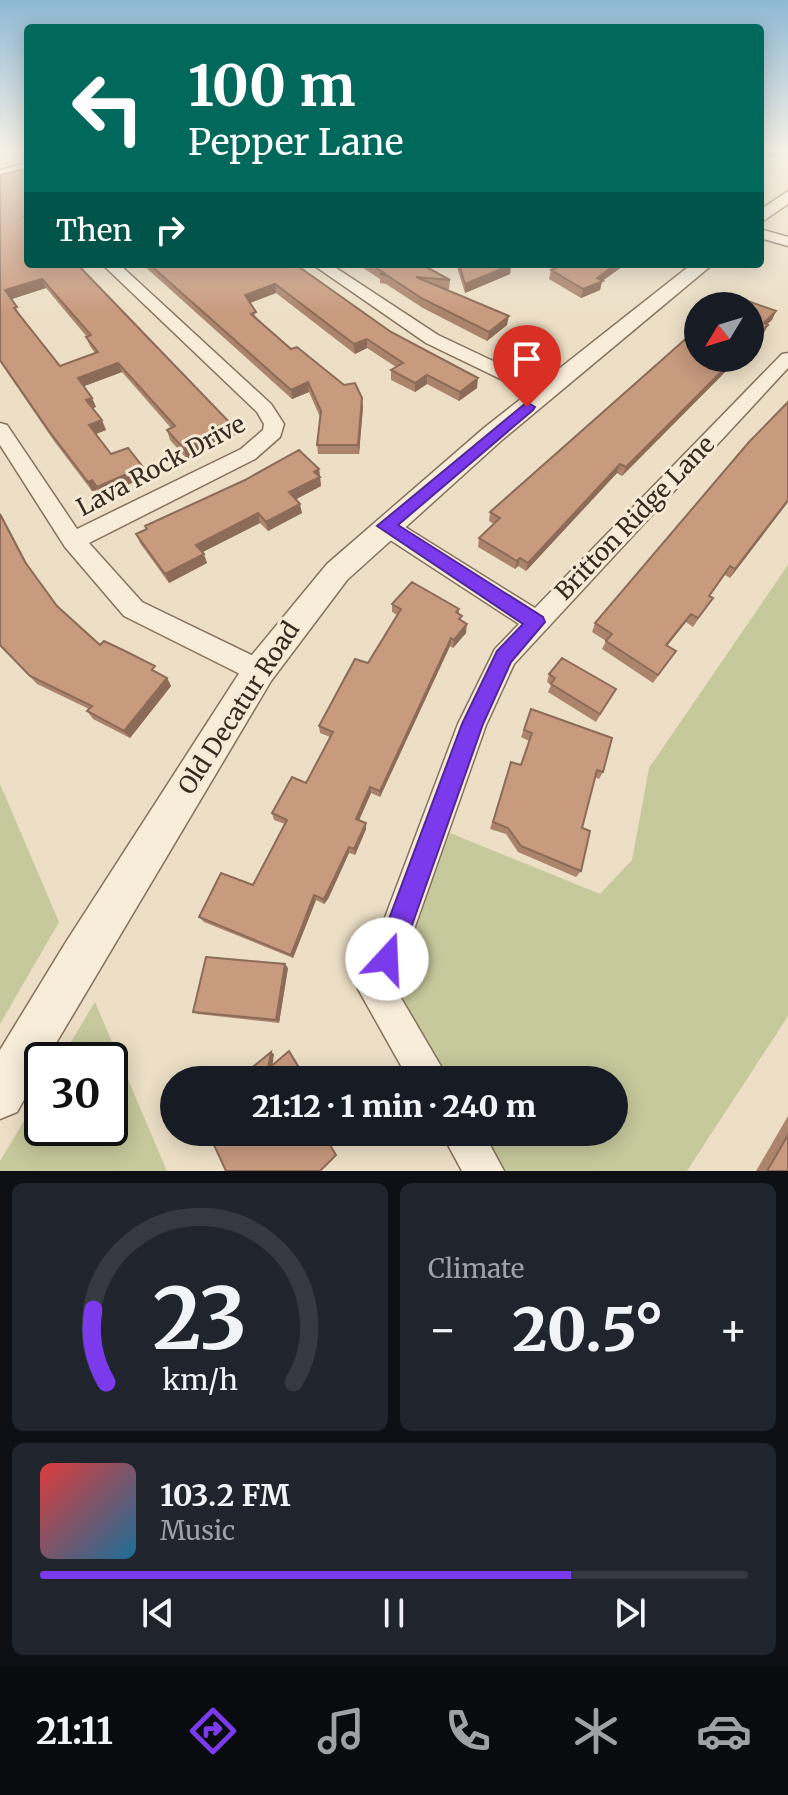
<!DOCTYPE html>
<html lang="en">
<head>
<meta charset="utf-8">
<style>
	body { margin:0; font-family:Merriweather,serif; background:#20242c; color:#f1f3f6; height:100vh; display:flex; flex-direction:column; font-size:30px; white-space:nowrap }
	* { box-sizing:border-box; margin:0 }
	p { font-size:26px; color:#9ea1a6 }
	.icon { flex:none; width:44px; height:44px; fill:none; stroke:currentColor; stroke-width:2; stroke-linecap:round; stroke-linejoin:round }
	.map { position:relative; height:1171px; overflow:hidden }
	.side { display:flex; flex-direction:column; gap:12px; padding:12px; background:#0d0f14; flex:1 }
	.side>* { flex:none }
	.hud { position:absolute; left:24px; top:24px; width:740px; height:244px; border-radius:8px; box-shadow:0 4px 20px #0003; background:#00695c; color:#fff; overflow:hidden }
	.needle { width:52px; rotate:232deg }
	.fabs { position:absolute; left:684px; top:292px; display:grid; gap:16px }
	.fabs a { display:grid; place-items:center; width:80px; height:80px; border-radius:50%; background:#171b24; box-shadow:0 4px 20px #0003; font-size:40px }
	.speed { position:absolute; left:24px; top:1042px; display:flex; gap:16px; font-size:40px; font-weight:700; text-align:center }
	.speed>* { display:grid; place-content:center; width:104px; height:104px; border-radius:50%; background:#171b24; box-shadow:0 4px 20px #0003; line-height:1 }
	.speed .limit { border:4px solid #111; border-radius:12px; background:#fff; color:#111 }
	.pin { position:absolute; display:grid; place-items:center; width:68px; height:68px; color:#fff; margin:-82px -34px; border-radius:50% 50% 50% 0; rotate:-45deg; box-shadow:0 0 8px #0007 }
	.pin .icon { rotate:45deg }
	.me { position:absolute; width:88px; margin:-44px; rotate:20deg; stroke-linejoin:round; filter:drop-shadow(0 0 6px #0008) }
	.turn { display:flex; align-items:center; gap:28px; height:168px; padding:0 32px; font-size:36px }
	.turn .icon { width:104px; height:104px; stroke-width:2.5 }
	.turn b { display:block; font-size:56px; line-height:68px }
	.then { display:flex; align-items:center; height:76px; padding:0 32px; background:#0003; gap:16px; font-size:30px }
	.big { font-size:60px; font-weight:800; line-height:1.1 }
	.side .widget { flex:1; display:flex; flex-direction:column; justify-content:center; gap:12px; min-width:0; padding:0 28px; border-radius:12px; background:#20242c }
	.side .dial { align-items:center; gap:0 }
	.dial svg { height:208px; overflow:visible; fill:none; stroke:#363941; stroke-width:7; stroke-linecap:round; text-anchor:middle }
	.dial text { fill:#f1f3f6; stroke:none }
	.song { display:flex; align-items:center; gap:24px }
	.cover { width:96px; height:96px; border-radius:12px; background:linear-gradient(135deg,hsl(0 70% 55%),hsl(200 70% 35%)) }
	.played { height:8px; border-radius:4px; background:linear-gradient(90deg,#7c3aed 75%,#363941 75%) }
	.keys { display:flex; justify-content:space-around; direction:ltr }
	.heat { display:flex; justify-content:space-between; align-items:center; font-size:44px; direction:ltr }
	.side .tiles { flex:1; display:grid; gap:12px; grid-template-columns:1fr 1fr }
	.widget:last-child { grid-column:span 2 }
	.trip { position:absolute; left:160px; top:1066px; width:468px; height:80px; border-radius:40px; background:#171b24; box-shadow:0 4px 20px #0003; font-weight:800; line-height:80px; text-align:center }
	.tabs { display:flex; height:128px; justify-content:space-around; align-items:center; background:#090b0e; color:#9ea1a6 }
	.tabs .icon { width:56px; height:56px }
	.tabs .on { color:#7c3aed }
	.tabs b { font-size:36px; color:#f1f3f6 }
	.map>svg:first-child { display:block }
	.green { fill:#c6c99b }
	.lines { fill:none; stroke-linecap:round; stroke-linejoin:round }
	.minor-casing { stroke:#86715d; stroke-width:3 }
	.tertiary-casing { stroke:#86715d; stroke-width:3 }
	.minor { fill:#f7edd9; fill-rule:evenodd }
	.tertiary { fill:#f7edd9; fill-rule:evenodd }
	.wall { fill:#ac846c; fill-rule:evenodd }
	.shaded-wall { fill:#8c6c58 }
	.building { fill:#c89a7e; stroke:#8c6c58; stroke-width:2; fill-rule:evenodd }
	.route { fill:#7c3aed; stroke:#51269a; stroke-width:2 }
	.labels { text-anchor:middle; stroke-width:6; stroke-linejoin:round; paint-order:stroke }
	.street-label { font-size:24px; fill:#372a20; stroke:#f4ead5 }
</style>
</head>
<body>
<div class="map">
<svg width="788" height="1171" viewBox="0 0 788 1171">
	<rect width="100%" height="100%" fill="#ecdfc6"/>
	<path class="green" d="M 788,565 L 788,1016 L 687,1171 L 502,1171 L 476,1132 L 614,1132 L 614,1080 L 442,1080 L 392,1003 L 393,984 L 450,833 L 600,894 L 632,860 L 649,768 Z
		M 0,784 L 59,922 L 0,1024 Z
		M 95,1002 L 167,1171 L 0,1171 L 0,1161 L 42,1091 L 42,1128 L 110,1128 L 110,1060 L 60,1060 Z"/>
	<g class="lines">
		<defs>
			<path id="minor" d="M 28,163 L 28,171 L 0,178 L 0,170 Z
				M 760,229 L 788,237 L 788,246 L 760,238 Z
				M 102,264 L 119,264 L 271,404 L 284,424 L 280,437 L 255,459 L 89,543 L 142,602 L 268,663 L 272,671 L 268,679 L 259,682 L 250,679 L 124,616 L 65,547 L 0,445 L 0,423 L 7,425 L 77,529 L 241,449 L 263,430 L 264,424 L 257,412 Z
				M 312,264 L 330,264 L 438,335 L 552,389 L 554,393 L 545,399 L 538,397 L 426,343 Z
				M 788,353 L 788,368 L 514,664 L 486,725 L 394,986 L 449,1080 L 409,1080 L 358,989 L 458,724 L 495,649 L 519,624 L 378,532 L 375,526 L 378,520 L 386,518 L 394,520 L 535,608 L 782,354 Z
				M 441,1132 L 483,1132 L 504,1171 L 462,1171 Z"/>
			<path id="tertiary" d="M 788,191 L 788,204 L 760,223 L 760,210 Z
				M 692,264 L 713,264 L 502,440 L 347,580 L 271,681 L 46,1060 L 42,1060 L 42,1068 L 17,1112 L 0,1119 L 0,1050 L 66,942 L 247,661 L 327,564 L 484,428 Z"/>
		</defs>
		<use href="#minor" class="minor-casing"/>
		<use href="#tertiary" class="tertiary-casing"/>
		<use href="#minor" class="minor"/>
		<use href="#tertiary" class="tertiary"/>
	</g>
	<path class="wall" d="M 12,149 L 28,149 L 28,161 L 25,161 Z
		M 760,149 L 786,149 L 774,157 L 766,155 L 760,159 Z
		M 0,175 L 28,264 L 235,435 L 187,459 L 170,440 L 167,430 L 171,428 L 122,372 L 84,386 L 92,398 L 96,407 L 93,408 L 106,430 L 96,434 L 111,454 L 143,467 L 146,477 L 101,496 L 97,490 L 92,491 L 54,441 L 0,362 ZM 46,288 L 87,337 L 86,337 L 90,346 L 95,353 L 60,366 L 21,317 L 11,299 Z
		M 142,264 L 295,264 L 391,332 L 477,388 L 459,401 L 427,384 L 415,392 L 391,380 L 391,370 L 396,367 L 367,348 L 355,354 L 276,293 L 250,303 L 257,320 L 291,349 L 363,407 L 359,454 L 318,454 L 317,445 L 320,417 L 309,392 L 292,399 Z
		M 357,264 L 421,264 L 450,280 L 449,289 L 443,289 L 507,325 L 487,341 L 423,308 L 386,284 L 380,283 L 380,279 Z
		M 456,264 L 509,264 L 511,265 L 510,274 L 465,293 Z
		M 566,264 L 626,264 L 602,281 L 600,290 L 581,298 L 549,279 L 551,270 Z
		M 698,358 L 739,358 L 622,476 L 617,473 L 526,571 L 518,566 L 515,569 L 478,547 L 479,538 L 494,524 L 489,521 L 490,512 Z
		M 788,402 L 788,502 L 730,578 L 725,575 L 710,596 L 713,598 L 693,627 L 686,622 L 667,646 L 676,651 L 653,683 L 602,649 L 606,641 L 592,632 L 595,623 Z
		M 319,469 L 321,486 L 296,499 L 302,513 L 268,531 L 260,523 L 202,552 L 207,563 L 169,583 L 140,543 L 136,534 Z
		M 30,568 L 57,606 L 100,645 L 167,678 L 171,686 L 130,738 L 93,719 L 87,711 L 89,709 L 37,684 L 0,645 Z
		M 392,604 L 459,609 L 459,614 L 466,633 L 453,648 L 450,646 L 380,797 L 371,793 L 359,820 L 366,823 L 366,829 L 355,855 L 349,853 L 328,899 L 324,904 L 316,900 L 293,958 L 204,922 L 199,917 L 253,885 L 285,824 L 274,820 L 272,813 L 306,783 L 330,737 L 320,733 L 319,726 L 368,663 L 397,615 L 392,612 Z
		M 549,674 L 616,689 L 596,722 L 548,692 L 551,685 L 547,682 Z
		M 531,709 L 603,772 L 599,779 L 595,777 L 582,828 L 581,871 L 576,877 L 518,852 L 506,834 L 490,829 L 511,762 L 521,765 L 529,741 L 521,737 Z
		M 288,968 L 279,1023 L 198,1014 L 193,1012 Z
		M 788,1116 L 788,1171 L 756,1171 Z"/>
	<path class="shaded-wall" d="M 766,149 L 768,149 L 766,155 L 760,159 L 760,153 Z
		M 777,149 L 786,149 L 774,157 Z
		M 616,264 L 626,264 L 602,281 L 600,290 L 581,298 L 583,289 Z
		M 511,265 L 510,274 L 465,293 L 465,284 Z
		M 42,279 L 46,288 L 9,300 L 5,290 Z
		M 275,284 L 276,293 L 247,304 L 245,295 Z
		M 776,311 L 772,320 L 759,332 L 764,323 Z
		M 509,316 L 507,325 L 487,341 L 489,332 Z
		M 768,325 L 764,333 L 750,347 L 750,342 Z
		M 367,339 L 367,348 L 355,354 L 354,344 Z
		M 735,358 L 739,358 L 622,476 L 626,467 Z
		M 118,363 L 122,372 L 82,387 L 78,378 Z
		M 427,375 L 427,384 L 415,392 L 415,383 Z
		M 478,378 L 477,388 L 459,401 L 460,392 Z
		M 308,382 L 309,392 L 292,399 L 291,390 Z
		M 92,398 L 96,407 L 90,409 L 86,400 Z
		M 362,398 L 363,407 L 359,454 L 358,445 Z
		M 102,420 L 106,430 L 93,435 L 89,425 Z
		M 233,426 L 235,435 L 187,459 L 184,449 Z
		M 620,464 L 617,473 L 526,571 L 528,563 Z
		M 143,467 L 146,477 L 101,496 L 97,487 Z
		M 319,469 L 321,486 L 291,502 L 289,492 L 314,472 Z
		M 92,480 L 97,490 L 92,491 L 88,482 Z
		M 788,500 L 788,502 L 730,578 L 735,569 Z
		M 300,504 L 302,513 L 268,531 L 266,522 Z
		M 0,512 L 31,571 L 25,562 Z
		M 258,513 L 260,523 L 199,554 L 196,545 Z
		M 204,554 L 207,563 L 169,583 L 165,574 Z
		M 520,558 L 518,566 L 515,569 L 517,561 Z
		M 691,614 L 686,622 L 661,653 L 666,645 Z
		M 467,624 L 466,633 L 453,648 L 454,640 Z
		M 451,638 L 450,646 L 380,797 L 380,791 Z
		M 167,678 L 171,686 L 130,738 L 124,731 Z
		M 370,787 L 371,793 L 357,825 L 356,819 Z
		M 366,823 L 366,829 L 355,855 L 354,849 Z
		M 349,847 L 349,853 L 328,899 L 324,904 L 323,899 Z
		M 314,895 L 316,900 L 293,958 L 291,955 Z
		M 285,964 L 288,968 L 279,1023 L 276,1020 Z
		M 289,1051 L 291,1053 L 308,1080 L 306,1080 Z
		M 271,1052 L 274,1054 L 272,1070 L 268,1069 Z"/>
	<path class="building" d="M 18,149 L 28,149 L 28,154 L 27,153 L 22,153 Z
		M 28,168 L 28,214 L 24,217 L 28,222 L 28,264 L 77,264 L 233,426 L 184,449 L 167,430 L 175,426 L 118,363 L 78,378 L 92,398 L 86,400 L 102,420 L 89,425 L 111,454 L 128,448 L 143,467 L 97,487 L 92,480 L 88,482 L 49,431 L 0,360 L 0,175 ZM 42,279 L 91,335 L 86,337 L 98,352 L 60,366 L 14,308 L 17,307 L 5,290 Z
		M 149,264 L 295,264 L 391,332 L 478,378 L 460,392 L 427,375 L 415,383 L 391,370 L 403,363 L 367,339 L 354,344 L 275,284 L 245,295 L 256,312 L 251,314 L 291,349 L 297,347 L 344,385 L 355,383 L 362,398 L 358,445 L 317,445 L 321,411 L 308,382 L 291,390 Z
		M 370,264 L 421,264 L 450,280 L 416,277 L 509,316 L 489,332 L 423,299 L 386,275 L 380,274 L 384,273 Z
		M 459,264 L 509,264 L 511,265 L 465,284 Z
		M 566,264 L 616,264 L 597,278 L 603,281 L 583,289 L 551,270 Z
		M 742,299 L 776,311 L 764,323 L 768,325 L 750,342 L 750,306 L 734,306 Z
		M 698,328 L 698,358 L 735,358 L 626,467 L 620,464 L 528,563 L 520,558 L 517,561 L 479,538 L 500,518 L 490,512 Z
		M 788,402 L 788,500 L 735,569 L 730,566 L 709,596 L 713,598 L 698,618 L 691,614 L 666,645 L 676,651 L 658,675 L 606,641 L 612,634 L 595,623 L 749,442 Z
		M 299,450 L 319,469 L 314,472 L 320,477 L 289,492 L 300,504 L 266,522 L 258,513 L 196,545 L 204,554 L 165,574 L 136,534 L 147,529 L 145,526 L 245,480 Z
		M 0,514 L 25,562 L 57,606 L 100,645 L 104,641 L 125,651 L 155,666 L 152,670 L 167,678 L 124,731 L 87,711 L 92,706 L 30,676 L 0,645 Z
		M 412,582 L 459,609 L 456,612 L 462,616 L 459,619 L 467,624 L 454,640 L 451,638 L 380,791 L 370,787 L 356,819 L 366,823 L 354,849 L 349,847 L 326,895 L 323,899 L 314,895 L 291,955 L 199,917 L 221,873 L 253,885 L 287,820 L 272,813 L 292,777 L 306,783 L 333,732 L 319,726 L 355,659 L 368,663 L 401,609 L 392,604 Z
		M 562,658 L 616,689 L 600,714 L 551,684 L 555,678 L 549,674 Z
		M 531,709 L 612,738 L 603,772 L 597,770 L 582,828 L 590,831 L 581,871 L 521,846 L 508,828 L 493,822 L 511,762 L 521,765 L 532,733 L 524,730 Z
		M 206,957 L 285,964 L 276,1020 L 193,1012 Z
		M 289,1051 L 306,1080 L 237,1080 L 271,1052 L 268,1069 Z
		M 220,1132 L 338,1132 L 340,1135 L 330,1145 L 336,1155 L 320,1171 L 226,1171 L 214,1145 L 222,1138 Z
		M 788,1135 L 788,1171 L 767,1171 Z"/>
	<linearGradient id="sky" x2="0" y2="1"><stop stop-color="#8eb9d5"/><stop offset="0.48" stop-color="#f6f1e5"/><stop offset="1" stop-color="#f6f1e5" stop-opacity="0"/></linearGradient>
	<rect width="788" height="313" fill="url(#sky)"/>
	<path class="route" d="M 527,402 L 535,407 L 533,410 L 398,525 L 543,617 L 545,622 L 511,662 L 483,724 L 400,959 L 396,968 L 387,972 L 378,968 L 374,959 L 462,724 L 497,651 L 523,624 L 377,526 Z"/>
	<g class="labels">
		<g class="street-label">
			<text transform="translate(161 466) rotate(-28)" y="8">Lava Rock Drive</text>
			<text transform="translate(635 518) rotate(-46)" y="8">Britton Ridge Lane</text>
			<text transform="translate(239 708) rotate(-57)" y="8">Old Decatur Road</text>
		</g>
	</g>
</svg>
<div class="fabs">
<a><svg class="needle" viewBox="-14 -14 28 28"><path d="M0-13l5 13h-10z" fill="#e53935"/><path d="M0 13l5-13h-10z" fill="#9ea1a6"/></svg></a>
</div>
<div class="speed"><div class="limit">30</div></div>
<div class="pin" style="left:527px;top:407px;background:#d93025"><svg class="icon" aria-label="arrive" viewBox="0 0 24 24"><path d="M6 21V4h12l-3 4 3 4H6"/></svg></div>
<svg class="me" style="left:387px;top:959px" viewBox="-20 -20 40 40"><circle r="19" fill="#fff"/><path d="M0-13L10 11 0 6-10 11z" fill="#7c3aed"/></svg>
<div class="trip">21:12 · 1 min · 240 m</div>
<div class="hud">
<div class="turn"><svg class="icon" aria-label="left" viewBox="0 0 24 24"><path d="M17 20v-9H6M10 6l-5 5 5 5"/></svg><div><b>100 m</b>Pepper Lane</div></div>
<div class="then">Then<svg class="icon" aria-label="right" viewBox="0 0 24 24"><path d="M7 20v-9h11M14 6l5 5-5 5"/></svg></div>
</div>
</div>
<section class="side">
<div class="tiles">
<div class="widget dial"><svg viewBox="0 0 100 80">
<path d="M14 69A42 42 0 1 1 86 69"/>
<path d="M14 69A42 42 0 0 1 9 41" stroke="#7c3aed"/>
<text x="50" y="56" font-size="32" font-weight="700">23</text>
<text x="50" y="72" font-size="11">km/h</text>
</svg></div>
<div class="widget"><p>Climate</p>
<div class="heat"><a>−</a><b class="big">20.5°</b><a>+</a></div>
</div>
<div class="widget">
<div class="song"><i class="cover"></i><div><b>103.2 FM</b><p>Music</p></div></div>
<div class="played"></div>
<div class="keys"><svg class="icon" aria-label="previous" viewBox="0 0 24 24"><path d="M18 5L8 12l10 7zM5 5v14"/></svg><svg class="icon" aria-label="pause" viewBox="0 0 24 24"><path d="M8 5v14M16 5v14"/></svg><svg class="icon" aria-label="next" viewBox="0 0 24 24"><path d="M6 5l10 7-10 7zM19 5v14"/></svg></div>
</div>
</div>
</section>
<nav class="tabs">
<b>21:11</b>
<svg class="icon on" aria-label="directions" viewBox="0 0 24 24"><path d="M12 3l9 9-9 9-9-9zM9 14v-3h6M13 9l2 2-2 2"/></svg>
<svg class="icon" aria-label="music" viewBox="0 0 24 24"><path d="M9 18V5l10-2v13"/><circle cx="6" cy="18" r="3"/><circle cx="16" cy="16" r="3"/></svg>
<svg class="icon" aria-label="phone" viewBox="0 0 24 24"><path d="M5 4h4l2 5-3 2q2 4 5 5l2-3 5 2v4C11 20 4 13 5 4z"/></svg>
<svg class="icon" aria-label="climate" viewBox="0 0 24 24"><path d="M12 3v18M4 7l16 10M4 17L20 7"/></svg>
<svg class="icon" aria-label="car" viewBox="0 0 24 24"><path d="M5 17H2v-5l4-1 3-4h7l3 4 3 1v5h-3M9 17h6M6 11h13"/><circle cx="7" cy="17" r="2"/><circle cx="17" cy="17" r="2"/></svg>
</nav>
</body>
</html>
